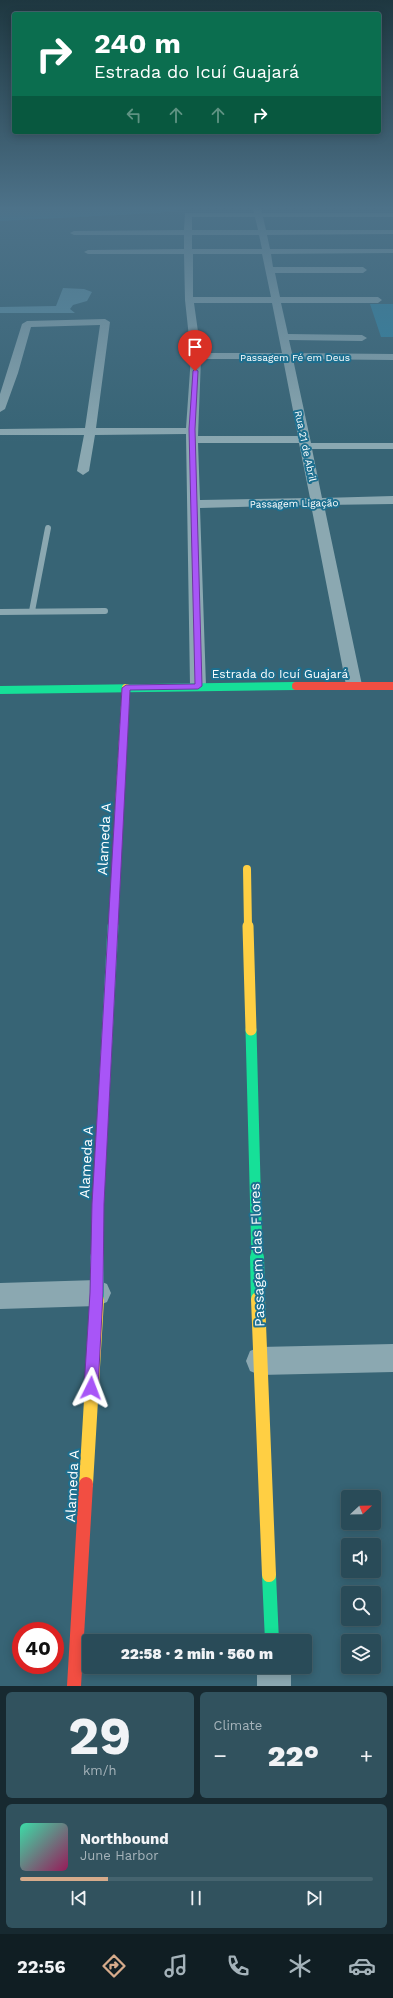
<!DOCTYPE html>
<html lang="en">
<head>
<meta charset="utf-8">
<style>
	body { margin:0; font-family:"Work Sans",sans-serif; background:#31525e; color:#f1f3f6; height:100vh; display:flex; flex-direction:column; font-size:15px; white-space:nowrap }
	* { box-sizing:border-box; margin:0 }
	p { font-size:13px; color:#a5b3ba }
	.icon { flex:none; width:22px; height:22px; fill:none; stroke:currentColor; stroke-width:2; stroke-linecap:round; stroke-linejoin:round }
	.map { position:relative; height:1686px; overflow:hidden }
	.drawer { display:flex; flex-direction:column; gap:6px; padding:6px; background:#172930; flex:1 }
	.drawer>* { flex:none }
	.banner { position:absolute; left:12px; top:12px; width:369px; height:122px; border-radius:4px; box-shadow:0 2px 10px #0003,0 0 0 1px #45636e; background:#0b6e4f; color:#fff; overflow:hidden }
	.needle { width:26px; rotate:68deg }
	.fabs { position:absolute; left:341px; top:1490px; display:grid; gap:8px }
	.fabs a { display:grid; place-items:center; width:40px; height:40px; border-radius:4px; background:#294b58; box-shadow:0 2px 10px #0003,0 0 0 1px #45636e; font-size:20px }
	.speed { position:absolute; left:12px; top:1622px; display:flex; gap:8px; font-size:20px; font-weight:700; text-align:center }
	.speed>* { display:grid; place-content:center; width:52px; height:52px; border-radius:50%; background:#294b58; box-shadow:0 2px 10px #0003,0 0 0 1px #45636e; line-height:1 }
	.speed .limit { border:6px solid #d22; background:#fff; color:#111 }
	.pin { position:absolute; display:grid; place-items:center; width:34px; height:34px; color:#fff; margin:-41px -17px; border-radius:50% 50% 50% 0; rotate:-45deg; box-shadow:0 0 4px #0007 }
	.pin .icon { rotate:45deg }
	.me { position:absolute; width:44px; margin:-22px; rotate:3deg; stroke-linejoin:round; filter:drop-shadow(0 0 3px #0008) }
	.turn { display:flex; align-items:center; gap:14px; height:84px; padding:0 16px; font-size:18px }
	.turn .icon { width:52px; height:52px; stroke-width:2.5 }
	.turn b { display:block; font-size:28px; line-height:34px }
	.lanes { display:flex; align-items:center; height:38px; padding:0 16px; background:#0003; justify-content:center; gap:20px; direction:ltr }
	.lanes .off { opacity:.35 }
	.big { font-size:30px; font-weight:800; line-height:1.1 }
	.drawer .tile { flex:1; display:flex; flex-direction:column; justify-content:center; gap:6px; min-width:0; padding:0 14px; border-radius:6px; background:#31525e }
	.drawer .dial { align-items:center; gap:0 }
	.dial b { font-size:52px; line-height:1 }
	.song { display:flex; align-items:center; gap:12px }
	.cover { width:48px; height:48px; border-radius:6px; background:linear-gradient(135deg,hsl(160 70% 55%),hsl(330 70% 35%)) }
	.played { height:4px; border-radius:2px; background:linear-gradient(90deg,#d6ab8b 25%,#45636e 25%) }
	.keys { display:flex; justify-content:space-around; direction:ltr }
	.heat { display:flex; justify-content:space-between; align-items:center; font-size:22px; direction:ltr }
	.drawer .tiles { flex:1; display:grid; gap:6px; grid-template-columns:1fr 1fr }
	.tile:last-child { grid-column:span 2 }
	.trip { position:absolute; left:82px; top:1634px; width:230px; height:40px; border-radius:4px; background:#294b58; box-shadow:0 2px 10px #0003,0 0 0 1px #45636e; font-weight:800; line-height:40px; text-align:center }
	.dock { display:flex; height:64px; justify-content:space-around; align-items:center; background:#101e23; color:#a5b3ba }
	.dock .icon { width:28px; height:28px }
	.dock .selected { color:#d6ab8b }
	.dock b { font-size:18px; color:#f1f3f6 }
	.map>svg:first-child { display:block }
	.green { fill:#2e84a4 }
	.water { fill:#5d92a7 }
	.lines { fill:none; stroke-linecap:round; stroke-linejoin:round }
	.lane { stroke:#8ba8b1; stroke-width:6 }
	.street { fill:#8ba8b1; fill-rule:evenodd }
	.fast-far2 { stroke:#16e098; stroke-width:8 }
	.fast-far1 { stroke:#16e098; stroke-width:11 }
	.fast { stroke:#16e098; stroke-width:14 }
	.slow-far2 { stroke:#ffcf43; stroke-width:8 }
	.slow-far1 { stroke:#ffcf43; stroke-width:11 }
	.slow { stroke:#ffcf43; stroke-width:14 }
	.jam-far1 { stroke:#f24e42; stroke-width:8 }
	.jam { stroke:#f24e42; stroke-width:14 }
	.route { fill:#a855f7; stroke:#6d37a1 }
	.labels { text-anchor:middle; stroke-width:4; stroke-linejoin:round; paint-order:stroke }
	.far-street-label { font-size:10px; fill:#fff; stroke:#1d6f8f }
	.street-label { font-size:12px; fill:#fff; stroke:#1d6f8f }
	.near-street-label { font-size:14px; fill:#fff; stroke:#1d6f8f }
</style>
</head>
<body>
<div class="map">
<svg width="393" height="1686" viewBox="0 0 393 1686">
	<rect width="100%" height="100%" fill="#376475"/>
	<path class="green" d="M 0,207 L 197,207 L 158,213 L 0,221 Z
		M 370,304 L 393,304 L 393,337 L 381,337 Z"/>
	<path class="water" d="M 63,288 L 84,289 L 92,292 L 87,301 L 73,305 L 70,309 L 75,313 L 0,313 L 0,307 L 56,306 Z"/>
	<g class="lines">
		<path class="lane" d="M 32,611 L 48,528
			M 0,612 L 105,611"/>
		<path class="street" d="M 253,207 L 261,207 L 262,213 L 393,213 L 393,217 L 263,217 L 266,230 L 393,230 L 393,234 L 267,235 L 270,249 L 393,249 L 393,253 L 271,254 L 273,267 L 363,267 L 367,270 L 363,273 L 275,273 L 280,297 L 378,297 L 382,300 L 378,303 L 281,303 L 288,334 L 362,335 L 367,338 L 362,341 L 289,340 L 292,353 L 393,354 L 393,360 L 293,359 L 311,443 L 393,443 L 393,449 L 312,449 L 322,498 L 393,496 L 393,504 L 324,505 L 362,685 L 360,688 L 354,690 L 348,688 L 346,685 L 311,505 L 200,508 L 206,686 L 204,689 L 198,691 L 192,689 L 190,686 L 186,434 L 95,435 L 89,471 L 83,475 L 77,471 L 84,435 L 0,435 L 0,429 L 85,428 L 100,325 L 31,327 L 18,373 L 5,409 L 0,412 L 0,394 L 22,324 L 27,321 L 105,319 L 110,322 L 96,428 L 186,428 L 191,356 L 185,300 L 184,254 L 88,254 L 84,252 L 88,250 L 184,249 L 184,235 L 74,235 L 70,233 L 74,231 L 184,230 L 185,213 L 254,213 ZM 192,217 L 255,217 L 258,230 L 192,230 ZM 192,235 L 259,235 L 262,249 L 192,249 ZM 193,254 L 262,254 L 271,297 L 193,297 ZM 194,303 L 272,303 L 282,353 L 201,353 ZM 201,359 L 283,359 L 298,436 L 198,436 ZM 198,443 L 299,443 L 310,498 L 200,500 Z
			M 97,1280 L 107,1284 L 111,1293 L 107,1302 L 97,1306 L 0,1309 L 0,1283 Z
			M 393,1344 L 393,1372 L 260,1375 L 250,1371 L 246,1361 L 250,1351 L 260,1347 Z
			M 257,1667 L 291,1667 L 291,1686 L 257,1686 Z"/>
		<path class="fast-far2" d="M 0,690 L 296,686
			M 113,927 L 119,808"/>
		<path class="fast-far1" d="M 251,1030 L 257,1258
			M 97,1258 L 98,1204 L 113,926"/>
		<path class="fast" d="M 257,1257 L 258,1299
			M 97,1300 L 97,1257
			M 269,1575 L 272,1641"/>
		<path class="slow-far2" d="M 119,808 L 126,688
			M 247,869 L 248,927"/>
		<path class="slow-far1" d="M 248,926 L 251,1030"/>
		<path class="slow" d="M 258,1299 L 269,1575
			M 86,1484 L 97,1300"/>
		<path class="jam-far1" d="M 296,686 L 393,686"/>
		<path class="jam" d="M 74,1686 L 86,1484"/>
	</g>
	<linearGradient id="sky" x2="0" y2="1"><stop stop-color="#1e3740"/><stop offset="0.47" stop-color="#4d7289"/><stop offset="1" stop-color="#4d7289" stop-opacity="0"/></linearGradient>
	<rect width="393" height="443" fill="url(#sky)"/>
	<path class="route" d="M 195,369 L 198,371 L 195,429 L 202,686 L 198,689 L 130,690 L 104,1204 L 103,1293 L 98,1388 L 96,1392 L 91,1394 L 86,1392 L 84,1388 L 90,1293 L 92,1204 L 122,688 L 126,685 L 195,684 L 189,429 L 193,371 Z"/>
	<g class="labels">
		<g class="far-street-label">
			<text x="295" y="361">Passagem Fé em Deus</text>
			<text transform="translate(306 446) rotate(78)" y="4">Rua 21 de Abril</text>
			<text transform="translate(294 503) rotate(-1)" y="4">Passagem Ligação</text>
		</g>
		<g class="street-label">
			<text x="280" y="678">Estrada do Icuí Guajará</text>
		</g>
		<g class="near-street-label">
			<text transform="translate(104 839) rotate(-87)" y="5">Alameda A</text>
			<text transform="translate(86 1162) rotate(-87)" y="5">Alameda A</text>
			<text transform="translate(257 1255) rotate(-92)" y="5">Passagem das Flores</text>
			<text transform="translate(72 1486) rotate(-87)" y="5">Alameda A</text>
		</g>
	</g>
</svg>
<div class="fabs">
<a><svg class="needle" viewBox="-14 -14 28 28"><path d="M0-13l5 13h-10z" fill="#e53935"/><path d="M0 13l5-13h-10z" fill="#a5b3ba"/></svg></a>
<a><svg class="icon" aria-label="sound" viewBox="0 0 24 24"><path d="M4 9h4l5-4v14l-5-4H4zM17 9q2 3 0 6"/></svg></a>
<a><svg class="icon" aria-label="search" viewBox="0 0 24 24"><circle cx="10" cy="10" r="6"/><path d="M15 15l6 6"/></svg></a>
<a><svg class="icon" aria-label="layers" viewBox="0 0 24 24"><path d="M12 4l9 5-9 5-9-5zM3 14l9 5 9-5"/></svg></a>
</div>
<div class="speed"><div class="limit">40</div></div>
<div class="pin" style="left:195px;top:371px;background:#d93025"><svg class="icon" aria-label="arrive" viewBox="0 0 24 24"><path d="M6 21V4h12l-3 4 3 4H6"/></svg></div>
<svg class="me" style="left:91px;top:1388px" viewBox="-20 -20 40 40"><path d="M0-17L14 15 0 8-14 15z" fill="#a855f7" stroke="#fff" stroke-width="4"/></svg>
<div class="trip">22:58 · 2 min · 560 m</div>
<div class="banner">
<div class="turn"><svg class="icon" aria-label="right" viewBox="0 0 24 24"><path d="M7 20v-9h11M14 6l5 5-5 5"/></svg><div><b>240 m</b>Estrada do Icuí Guajará</div></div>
<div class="lanes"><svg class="icon off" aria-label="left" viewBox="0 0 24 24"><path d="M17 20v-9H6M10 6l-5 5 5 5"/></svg><svg class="icon off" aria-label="ahead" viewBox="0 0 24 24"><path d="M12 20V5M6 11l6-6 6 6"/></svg><svg class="icon off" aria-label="ahead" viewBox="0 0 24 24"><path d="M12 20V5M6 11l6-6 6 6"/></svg><svg class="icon" aria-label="right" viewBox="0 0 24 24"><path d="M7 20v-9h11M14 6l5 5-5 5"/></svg></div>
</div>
</div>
<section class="drawer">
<div class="tiles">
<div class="tile dial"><b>29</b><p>km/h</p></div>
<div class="tile"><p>Climate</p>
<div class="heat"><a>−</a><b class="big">22°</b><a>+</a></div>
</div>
<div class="tile">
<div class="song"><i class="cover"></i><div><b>Northbound</b><p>June Harbor</p></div></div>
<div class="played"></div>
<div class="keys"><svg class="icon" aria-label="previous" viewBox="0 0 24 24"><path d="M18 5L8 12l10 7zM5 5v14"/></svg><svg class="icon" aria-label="pause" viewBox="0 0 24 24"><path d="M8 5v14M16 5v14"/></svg><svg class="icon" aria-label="next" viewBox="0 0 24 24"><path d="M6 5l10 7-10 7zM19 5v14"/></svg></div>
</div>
</div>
</section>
<nav class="dock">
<b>22:56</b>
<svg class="icon selected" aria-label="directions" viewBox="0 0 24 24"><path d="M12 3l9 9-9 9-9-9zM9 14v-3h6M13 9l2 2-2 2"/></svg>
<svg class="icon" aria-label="music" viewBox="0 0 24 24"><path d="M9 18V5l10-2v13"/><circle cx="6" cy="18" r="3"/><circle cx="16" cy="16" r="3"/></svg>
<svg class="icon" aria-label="phone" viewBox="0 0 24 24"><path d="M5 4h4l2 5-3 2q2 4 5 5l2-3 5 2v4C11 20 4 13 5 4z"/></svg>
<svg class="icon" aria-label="climate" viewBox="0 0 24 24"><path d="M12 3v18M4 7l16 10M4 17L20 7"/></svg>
<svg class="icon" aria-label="car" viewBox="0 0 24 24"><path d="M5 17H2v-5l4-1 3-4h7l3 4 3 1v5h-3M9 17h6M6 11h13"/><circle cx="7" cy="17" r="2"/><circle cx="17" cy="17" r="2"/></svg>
</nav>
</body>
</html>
